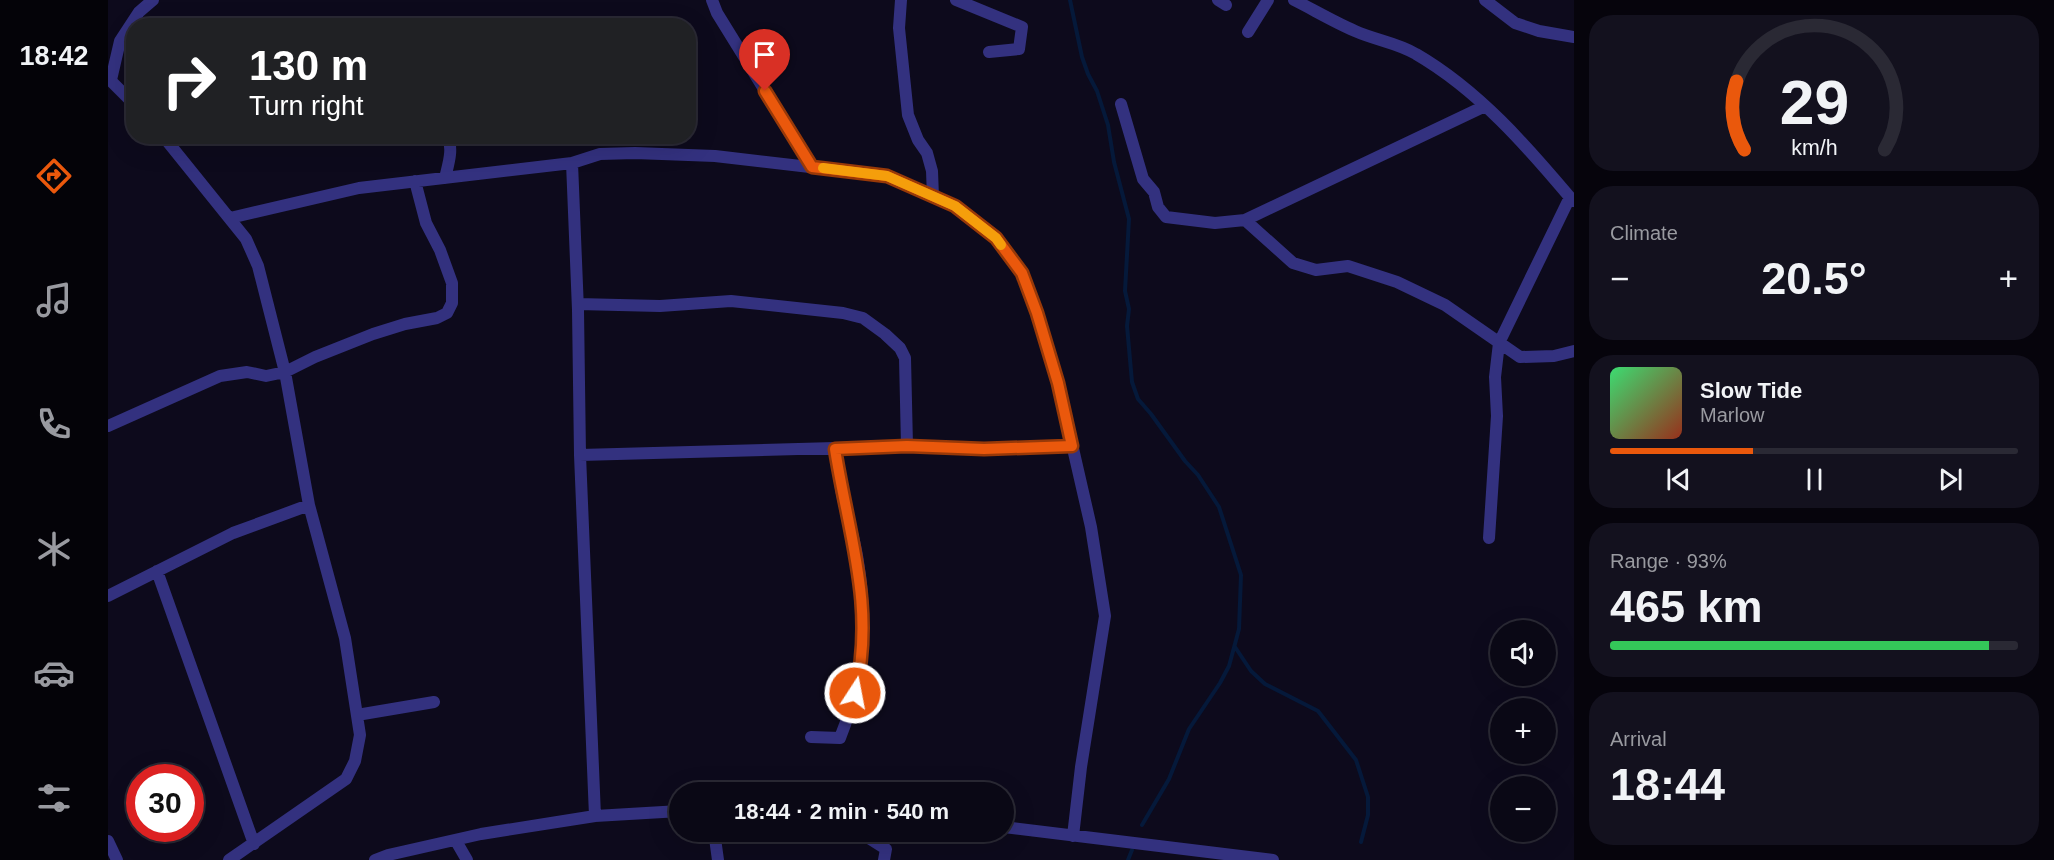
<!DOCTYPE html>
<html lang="en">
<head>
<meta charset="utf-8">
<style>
	body { margin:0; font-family:Helvetica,sans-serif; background:#13111e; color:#f1f3f6; height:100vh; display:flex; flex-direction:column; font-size:22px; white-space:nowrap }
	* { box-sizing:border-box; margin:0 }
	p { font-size:20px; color:#999aa0 }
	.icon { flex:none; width:33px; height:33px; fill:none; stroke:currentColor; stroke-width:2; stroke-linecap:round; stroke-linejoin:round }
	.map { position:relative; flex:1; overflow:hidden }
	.details { display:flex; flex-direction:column; gap:15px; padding:15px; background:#06040c; width:480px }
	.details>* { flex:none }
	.guide { position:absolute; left:18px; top:18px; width:570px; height:126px; border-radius:24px; box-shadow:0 6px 24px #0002,0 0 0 2px #2a2934; background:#202124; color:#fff; overflow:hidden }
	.fabs { position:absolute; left:1382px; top:620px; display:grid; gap:12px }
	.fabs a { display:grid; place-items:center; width:66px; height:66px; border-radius:50%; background:#0a0815; box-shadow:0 6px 24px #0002,0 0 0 2px #2a2934; font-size:30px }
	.speed { position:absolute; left:18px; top:764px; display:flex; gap:12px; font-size:30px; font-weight:700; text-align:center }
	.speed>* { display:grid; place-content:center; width:78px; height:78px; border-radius:50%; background:#0a0815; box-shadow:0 6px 24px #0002,0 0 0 2px #2a2934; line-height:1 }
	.speed .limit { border:9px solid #d22; background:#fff; color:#111 }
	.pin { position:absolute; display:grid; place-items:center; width:51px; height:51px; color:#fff; margin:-62px -26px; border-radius:50% 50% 50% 0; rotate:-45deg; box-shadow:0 0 6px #0007 }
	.pin .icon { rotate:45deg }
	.me { position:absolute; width:66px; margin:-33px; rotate:11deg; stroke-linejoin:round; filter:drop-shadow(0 0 4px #0008) }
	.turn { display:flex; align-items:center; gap:21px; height:126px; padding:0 24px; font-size:27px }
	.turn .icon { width:78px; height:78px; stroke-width:2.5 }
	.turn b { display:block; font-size:42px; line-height:51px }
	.big { font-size:45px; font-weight:700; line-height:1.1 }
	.details .card { flex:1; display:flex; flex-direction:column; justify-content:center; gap:9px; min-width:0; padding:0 21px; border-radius:24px; background:#13111e }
	.details .dial { align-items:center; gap:0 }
	.dial svg { height:156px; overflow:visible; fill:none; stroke:#2a2934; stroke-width:7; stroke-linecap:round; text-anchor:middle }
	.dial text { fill:#f1f3f6; stroke:none }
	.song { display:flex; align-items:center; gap:18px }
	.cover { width:72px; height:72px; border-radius:9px; background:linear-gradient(135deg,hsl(140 70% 55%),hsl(10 70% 35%)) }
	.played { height:6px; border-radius:3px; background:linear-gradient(90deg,#ea580c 35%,#2a2934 35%) }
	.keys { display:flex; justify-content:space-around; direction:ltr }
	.heat { display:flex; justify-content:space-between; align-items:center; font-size:33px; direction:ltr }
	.charge { height:9px; border-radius:4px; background:linear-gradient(90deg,#34c759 93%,#2a2934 0) }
	.trip { position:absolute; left:561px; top:782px; width:345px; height:60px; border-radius:30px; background:#0a0815; box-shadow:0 6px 24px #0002,0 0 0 2px #2a2934; font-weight:700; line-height:60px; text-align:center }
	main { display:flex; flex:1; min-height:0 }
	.tabs { display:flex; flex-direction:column; width:108px; justify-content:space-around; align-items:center; background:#040308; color:#999aa0 }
	.tabs .icon { width:42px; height:42px }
	.tabs .selected { color:#ea580c }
	.tabs b { font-size:27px; color:#f1f3f6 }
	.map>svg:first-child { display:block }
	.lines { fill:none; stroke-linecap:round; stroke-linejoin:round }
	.stream { stroke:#05193a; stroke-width:4 }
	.street { stroke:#33317f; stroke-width:12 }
	.route-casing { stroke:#983908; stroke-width:15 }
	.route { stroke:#ea580c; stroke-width:10 }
	.slow { stroke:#f59e0b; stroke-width:10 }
</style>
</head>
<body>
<main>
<nav class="tabs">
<b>18:42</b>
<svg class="icon selected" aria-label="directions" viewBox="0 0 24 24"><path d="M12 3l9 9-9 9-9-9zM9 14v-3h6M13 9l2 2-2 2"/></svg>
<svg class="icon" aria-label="music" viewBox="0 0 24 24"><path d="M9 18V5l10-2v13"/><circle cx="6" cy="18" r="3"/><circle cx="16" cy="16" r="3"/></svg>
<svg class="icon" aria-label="phone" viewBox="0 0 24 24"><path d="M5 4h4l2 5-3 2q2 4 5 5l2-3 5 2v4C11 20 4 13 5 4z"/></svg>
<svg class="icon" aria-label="climate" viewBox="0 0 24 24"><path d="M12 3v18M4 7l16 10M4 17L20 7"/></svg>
<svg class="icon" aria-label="car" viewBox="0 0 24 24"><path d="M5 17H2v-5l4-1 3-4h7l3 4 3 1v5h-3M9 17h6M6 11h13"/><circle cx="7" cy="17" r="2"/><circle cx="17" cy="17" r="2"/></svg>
<svg class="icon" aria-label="filters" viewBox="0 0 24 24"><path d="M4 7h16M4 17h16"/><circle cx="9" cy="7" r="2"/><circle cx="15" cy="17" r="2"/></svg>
</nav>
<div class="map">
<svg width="1466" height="860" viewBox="0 0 1466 860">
	<rect width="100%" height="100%" fill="#0d0a1c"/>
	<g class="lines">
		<path class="stream" d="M 962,0 L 974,57 L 980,74 L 989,91 L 1000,125 L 1006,162 L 1021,219 L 1017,291 L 1021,309 L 1019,326 L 1024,382 L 1030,399 L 1043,414 L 1077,461 L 1090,475 L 1111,507 L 1133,575 L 1131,629 L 1121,666 L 1112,683 L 1081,729 L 1061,779 L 1034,825
			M 1127,647 L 1143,671 L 1157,684 L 1210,711 L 1248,760 L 1260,797 L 1260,815 L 1253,842
			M 1020,860 L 1024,850"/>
		<path class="street" d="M 604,0 L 609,13 L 704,167
			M 793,0 L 791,28 L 800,115 L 810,140 L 819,153 L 824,171 L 825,197
			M 848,0 L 914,27 L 911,49 L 881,52
			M 1110,0 L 1118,5
			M 1186,0 C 1206,10 1226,22 1247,31 C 1267,40 1290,43 1308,54 C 1370,90 1419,146 1465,201
			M 1377,0 L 1407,23 L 1431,31 L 1466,37
			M 1140,32 L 1160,0
			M 0,78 L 26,104
			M 3,80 L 12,41 L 31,12 L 45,0
			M 1013,104 L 1035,179 L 1046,192 L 1050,207 L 1058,217 L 1107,223 L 1137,220 L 1185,263 L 1208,270 L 1240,266 L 1289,282 L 1337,305 L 1412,357 L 1446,356 L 1466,351
			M 55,136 L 138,239 L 150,266 L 177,372 L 201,505 L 237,638 L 252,735 L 247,761 L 238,779 L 121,860
			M 337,178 C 340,165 346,148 339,136
			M 122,218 L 251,188 L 464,163
			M 1137,220 L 1377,106
			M 470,304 L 552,306 L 623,301 L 735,313 L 755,318 L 777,334 L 792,348 L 797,358 L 799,446
			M 0,426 L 112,376 L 139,372 L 158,376 L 177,372 L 207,357 L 265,334 L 297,324 L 329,318 L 339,313 L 344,303 L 344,283 L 332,250 L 318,223 L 307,181
			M 472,455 L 799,446 L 876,449 L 964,446
			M 1381,538 L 1389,416 L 1387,377 L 1391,343 L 1462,197
			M 49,571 L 146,844
			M 0,596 L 125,533 L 201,505
			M 249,715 L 326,702
			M 703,737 L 732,738 C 755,681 760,622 750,562 C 747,539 739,517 734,494 C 731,480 730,464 727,449
			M 487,816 L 472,455 L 470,310 L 464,163 L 492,154 L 527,153 L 607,156 L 779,176 L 847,206 L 888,238 L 914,273 L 929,313 L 950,383 L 983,527 L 997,616 L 973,767 L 965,836
			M 896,827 L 1165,860
			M 606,831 L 610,860
			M 759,831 L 759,837 L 778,849 L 776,860
			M 0,841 L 9,860
			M 348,841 L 359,860
			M 267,860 L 280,855 L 373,834 L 487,816 L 572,811"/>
	</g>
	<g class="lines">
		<defs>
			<path id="route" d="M 657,91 L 704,167 L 779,176 L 847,206 L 888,238 L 914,273 L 929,313 L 950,383 L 964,446 L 876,449 L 799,446 L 727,449 C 740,533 768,607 747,693"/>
		</defs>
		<use href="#route" class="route-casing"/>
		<use href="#route" class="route"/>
		<path class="slow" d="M 715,168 L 779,176 L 847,206 L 888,238 L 893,245"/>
	</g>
</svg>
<div class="fabs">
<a><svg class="icon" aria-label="sound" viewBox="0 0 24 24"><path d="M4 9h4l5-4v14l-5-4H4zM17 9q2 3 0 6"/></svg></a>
<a>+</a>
<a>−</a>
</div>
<div class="speed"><div class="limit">30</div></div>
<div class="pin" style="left:657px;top:91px;background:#d93025"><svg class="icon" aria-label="arrive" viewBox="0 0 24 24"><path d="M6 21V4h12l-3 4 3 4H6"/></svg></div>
<svg class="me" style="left:747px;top:693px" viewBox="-20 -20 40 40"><circle r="17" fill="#ea580c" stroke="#fff" stroke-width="3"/><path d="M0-11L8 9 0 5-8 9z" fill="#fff"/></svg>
<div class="trip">18:44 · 2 min · 540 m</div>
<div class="guide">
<div class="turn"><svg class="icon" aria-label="right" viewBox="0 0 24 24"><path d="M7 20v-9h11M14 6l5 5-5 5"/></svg><div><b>130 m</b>Turn right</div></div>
</div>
</div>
<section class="details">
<div class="card dial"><svg viewBox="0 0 100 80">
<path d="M14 69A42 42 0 1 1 86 69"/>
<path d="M14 69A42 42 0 0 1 10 34" stroke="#ea580c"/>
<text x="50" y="56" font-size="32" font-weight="700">29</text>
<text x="50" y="72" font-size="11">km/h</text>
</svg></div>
<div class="card"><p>Climate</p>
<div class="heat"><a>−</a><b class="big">20.5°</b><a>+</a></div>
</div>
<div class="card">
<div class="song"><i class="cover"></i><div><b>Slow Tide</b><p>Marlow</p></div></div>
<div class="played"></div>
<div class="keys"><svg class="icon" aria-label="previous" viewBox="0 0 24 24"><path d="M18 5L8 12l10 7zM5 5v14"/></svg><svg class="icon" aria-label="pause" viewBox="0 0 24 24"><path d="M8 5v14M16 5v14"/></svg><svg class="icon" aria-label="next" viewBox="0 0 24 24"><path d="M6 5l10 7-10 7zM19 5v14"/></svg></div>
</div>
<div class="card"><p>Range · 93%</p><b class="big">465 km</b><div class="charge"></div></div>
<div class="card"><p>Arrival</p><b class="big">18:44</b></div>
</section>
</main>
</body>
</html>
